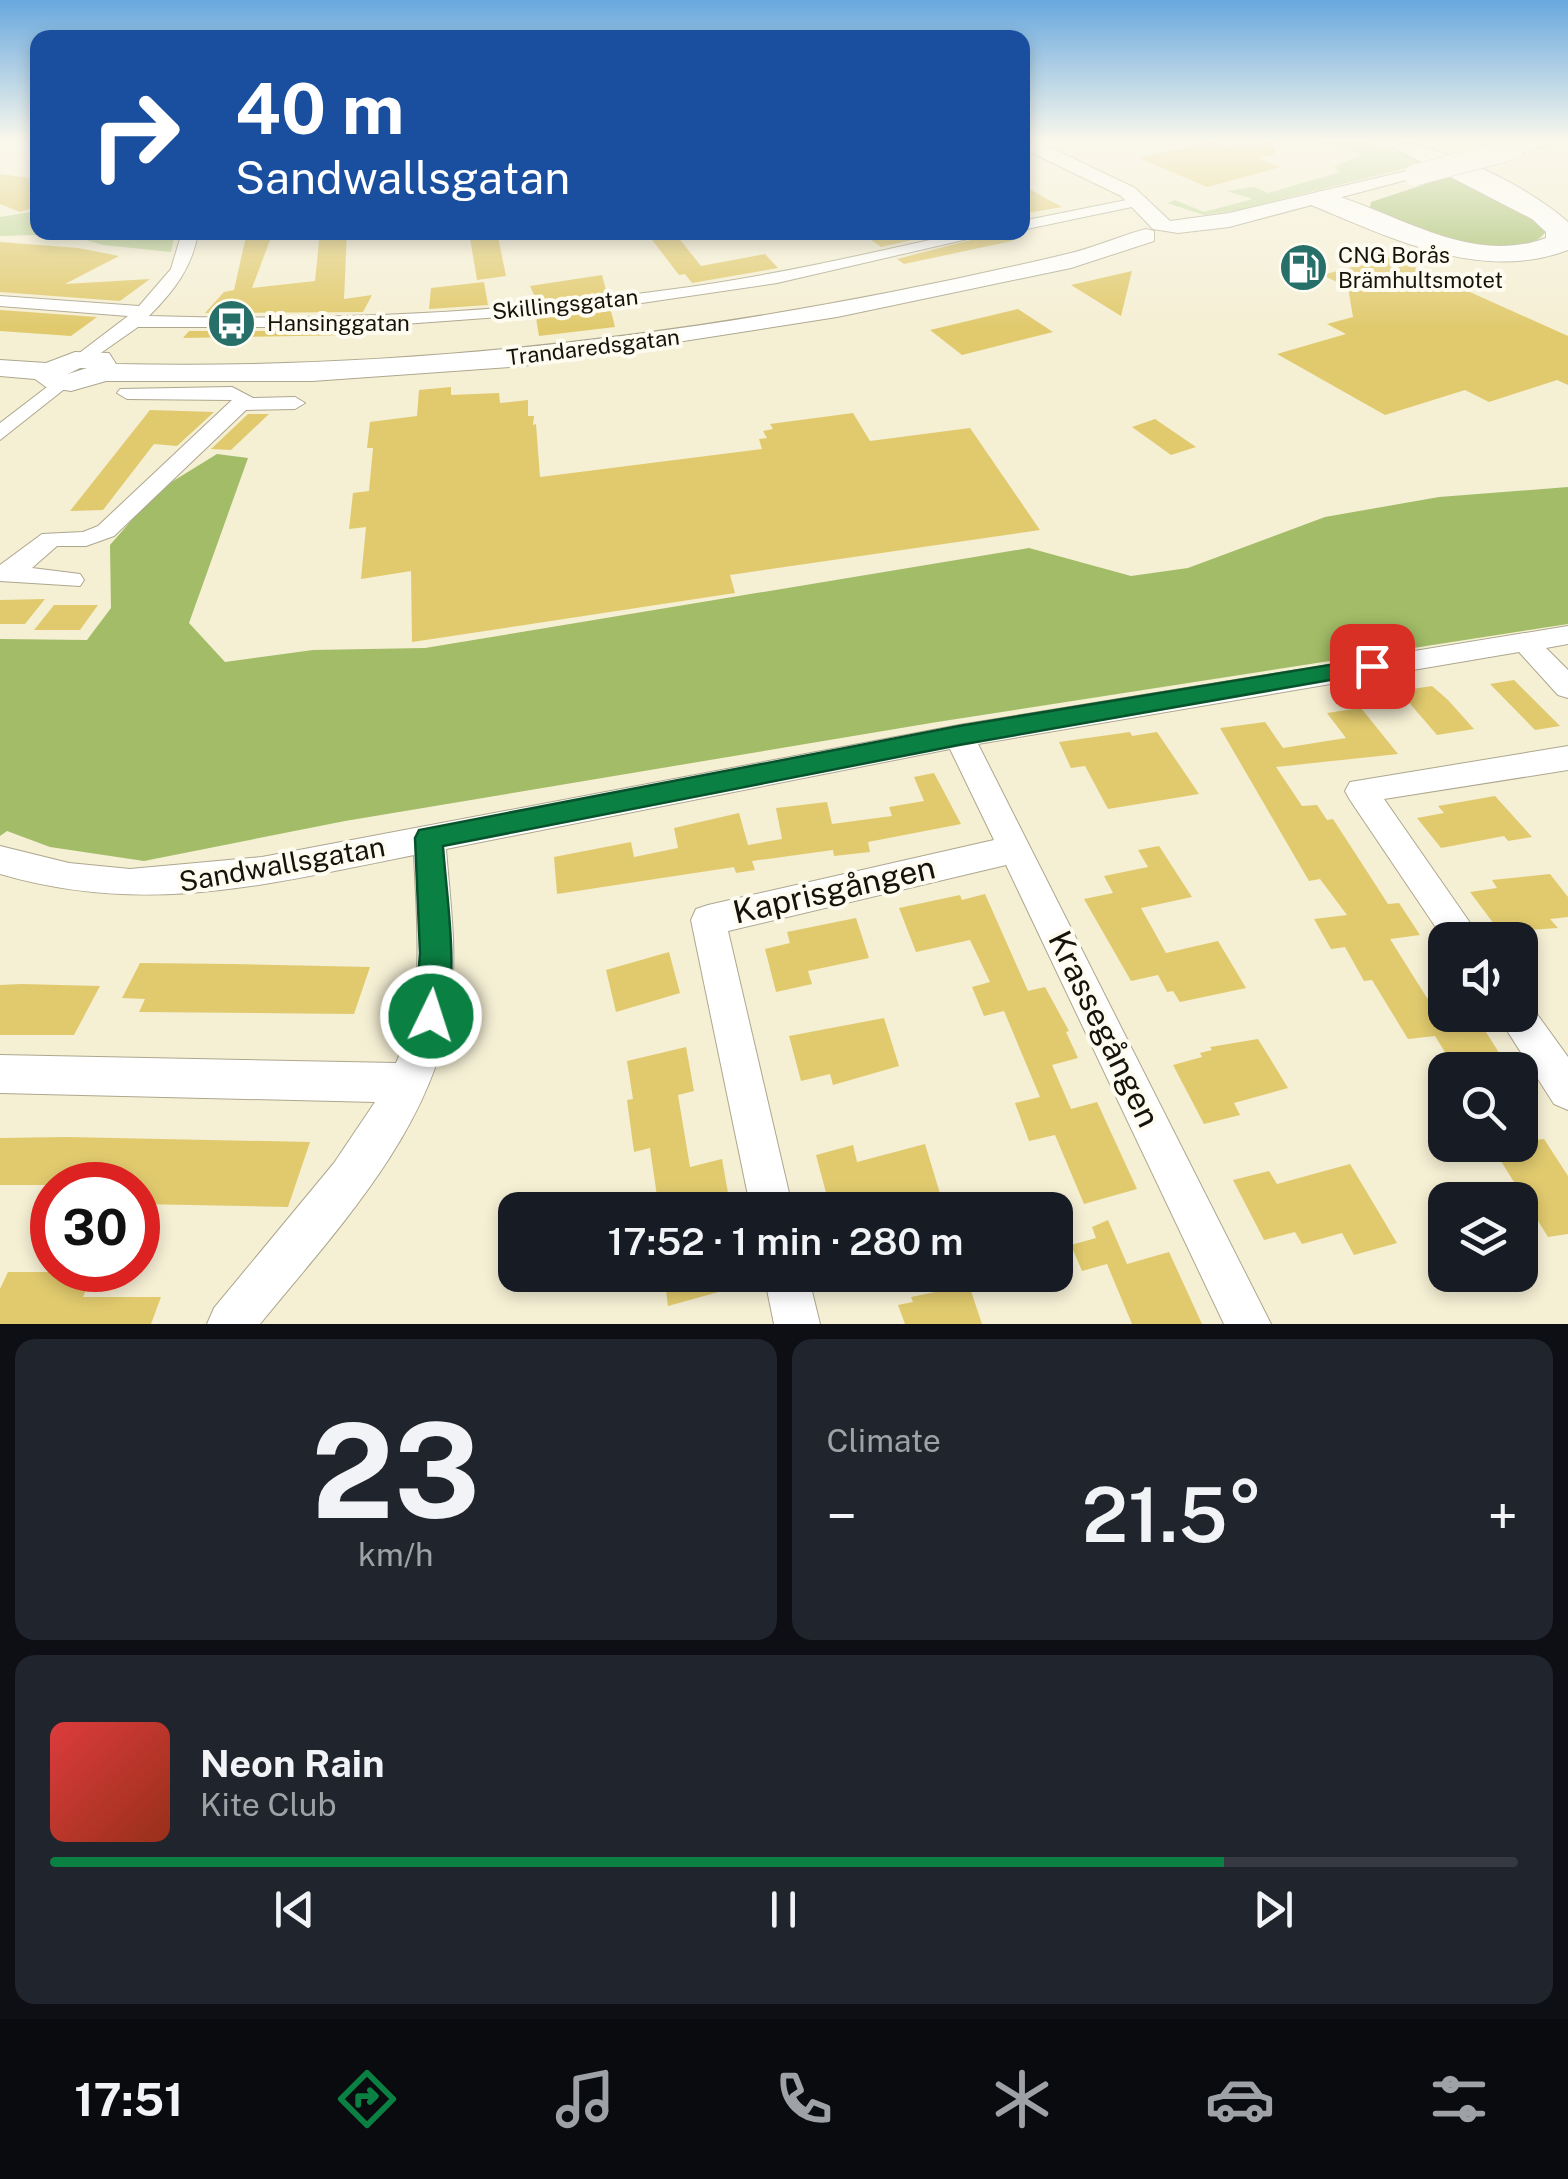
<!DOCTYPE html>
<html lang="en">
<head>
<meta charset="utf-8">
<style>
	body { margin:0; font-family:"Public Sans",sans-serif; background:#20242c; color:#f1f3f6; height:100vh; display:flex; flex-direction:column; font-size:38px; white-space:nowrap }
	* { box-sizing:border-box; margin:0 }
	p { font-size:32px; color:#9ea1a6 }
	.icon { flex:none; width:55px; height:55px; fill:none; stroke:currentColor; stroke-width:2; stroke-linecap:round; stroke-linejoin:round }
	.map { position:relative; height:1324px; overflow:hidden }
	.panel { display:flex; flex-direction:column; gap:15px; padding:15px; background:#0d0f14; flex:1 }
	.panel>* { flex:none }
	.banner { position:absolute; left:30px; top:30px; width:1000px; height:210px; border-radius:20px; box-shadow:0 5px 15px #0003; background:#1a4fa0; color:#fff; overflow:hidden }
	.fabs { position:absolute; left:1428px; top:922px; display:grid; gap:20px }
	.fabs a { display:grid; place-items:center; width:110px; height:110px; border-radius:20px; background:#171b24; box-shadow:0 5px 15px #0003; font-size:50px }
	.speed { position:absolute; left:30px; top:1162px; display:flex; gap:20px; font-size:50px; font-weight:700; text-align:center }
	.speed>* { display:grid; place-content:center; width:130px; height:130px; border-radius:50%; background:#171b24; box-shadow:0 5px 15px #0003; line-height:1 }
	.speed .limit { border:15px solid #d22; background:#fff; color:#111 }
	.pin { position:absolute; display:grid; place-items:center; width:85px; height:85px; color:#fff; margin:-42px; border-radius:20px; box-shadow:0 5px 15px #0006 }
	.me { position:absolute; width:110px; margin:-55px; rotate:4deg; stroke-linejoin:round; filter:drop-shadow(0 0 8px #0008) }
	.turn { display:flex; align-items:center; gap:35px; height:210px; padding:0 40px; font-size:45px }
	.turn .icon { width:130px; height:130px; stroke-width:2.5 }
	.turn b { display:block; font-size:70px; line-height:85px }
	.big { font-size:75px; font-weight:600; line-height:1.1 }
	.panel .tile { flex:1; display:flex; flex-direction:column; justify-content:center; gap:15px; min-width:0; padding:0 35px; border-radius:20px; background:#20242c }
	.panel .dial { align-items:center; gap:0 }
	.dial b { font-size:130px; line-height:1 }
	.song { display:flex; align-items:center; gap:30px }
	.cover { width:120px; height:120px; border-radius:15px; background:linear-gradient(135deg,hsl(0 70% 55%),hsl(10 70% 35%)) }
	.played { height:10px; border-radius:5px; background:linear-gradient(90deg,#0b8043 80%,#363941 80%) }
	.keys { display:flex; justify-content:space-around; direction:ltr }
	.heat { display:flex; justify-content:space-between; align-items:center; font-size:55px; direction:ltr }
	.panel .tiles { flex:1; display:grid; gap:15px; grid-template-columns:1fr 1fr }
	.tile:last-child { grid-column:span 2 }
	.trip { position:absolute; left:498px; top:1192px; width:575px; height:100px; border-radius:20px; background:#171b24; box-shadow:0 5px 15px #0003; font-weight:600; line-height:100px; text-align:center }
	.menu { display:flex; height:160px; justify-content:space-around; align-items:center; background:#090b0e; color:#9ea1a6 }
	.menu .icon { width:70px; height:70px }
	.menu .current { color:#0b8043 }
	.menu b { font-size:45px; color:#f1f3f6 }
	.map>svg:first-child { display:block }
	.green { fill:#c2d799 }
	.forest { fill:#a2bc67 }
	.building { fill:#e1ca6e }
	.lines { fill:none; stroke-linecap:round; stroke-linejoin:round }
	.street-casing { stroke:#ada78e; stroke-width:2 }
	.secondary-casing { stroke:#ada78e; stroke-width:2 }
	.highway-casing { stroke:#ada78e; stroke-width:2 }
	.street { fill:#fff; fill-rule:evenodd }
	.secondary { fill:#fff; fill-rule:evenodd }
	.highway { fill:#fff; fill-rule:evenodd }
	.secondary-bridge-casing { stroke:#ada78e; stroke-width:22; stroke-linecap:butt }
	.secondary-bridge { stroke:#fff; stroke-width:21 }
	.route { fill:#0b8043; stroke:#07532c; stroke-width:2.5 }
	.labels { text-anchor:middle; stroke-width:8; stroke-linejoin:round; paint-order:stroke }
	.far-poi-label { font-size:22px; fill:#15130a; stroke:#fefcf1; text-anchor:start }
	.far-street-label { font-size:22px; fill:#15130a; stroke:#fefcf1 }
	.street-label { font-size:28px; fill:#15130a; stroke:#fefcf1 }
	.near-street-label { font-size:32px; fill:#15130a; stroke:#fefcf1 }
</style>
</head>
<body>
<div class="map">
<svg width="1568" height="1324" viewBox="0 0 1568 1324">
	<rect width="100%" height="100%" fill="#f5efd4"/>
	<path class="green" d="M 1314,142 L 1372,142 L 1428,163 L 1234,211 L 1204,215 L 1167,203 L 1175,200 L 1204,212 L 1253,199 L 1226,191 L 1254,187 L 1268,193 L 1340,172 L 1334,167 L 1363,154 Z
		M 37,211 L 38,232 L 175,233 L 171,252 L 103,245 L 66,234 L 0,236 L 0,217 Z"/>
	<path class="forest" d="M 1450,176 L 1511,200 L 1547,230 C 1519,272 1418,228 1380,217 L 1370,208 L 1371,202 Z
		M 217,454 L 248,458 L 189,623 L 225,662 L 313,650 L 425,648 L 1029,548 L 1131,576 L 1188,568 L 1325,517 L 1439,497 L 1568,487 L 1568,624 L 937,722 L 345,821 L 144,861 L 50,847 L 7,831 L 0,836 L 0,639 L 87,640 L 111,608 L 110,545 L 157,491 Z"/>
	<path class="building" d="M 1210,142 L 1222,147 L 1273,142 L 1276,154 L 1257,158 L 1281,167 L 1207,187 L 1139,158 Z
		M 0,174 L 38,179 L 38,206 L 20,212 L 0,204 Z
		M 1022,185 L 1062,207 L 1022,214 Z
		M 247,232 L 273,232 L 252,288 L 315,281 L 320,232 L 347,232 L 344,299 L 372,295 L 363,312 L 205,313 L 224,292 L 234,290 Z
		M 469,232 L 497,232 L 506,276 L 477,280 Z
		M 646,232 L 674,232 L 701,266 L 765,254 L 778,268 L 692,283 L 685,274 L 679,275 Z
		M 860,232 L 947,232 L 881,247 Z
		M 1002,232 L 1011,232 L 1012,241 L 904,264 L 897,259 Z
		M 0,242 L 78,248 L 119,256 L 65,284 L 150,279 L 120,301 L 0,292 Z
		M 1392,257 L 1568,336 L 1568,385 L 1557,380 L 1489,402 L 1465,390 L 1385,415 L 1277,354 L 1346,334 L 1327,324 L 1353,317 L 1348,287 L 1322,275 Z
		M 1132,271 L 1121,316 L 1071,285 Z
		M 602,275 L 607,294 L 537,301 L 530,286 Z
		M 484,282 L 488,305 L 429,309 L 431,288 Z
		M 1018,309 L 1053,332 L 962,355 L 930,330 Z
		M 0,310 L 97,317 L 71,336 L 0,331 Z
		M 611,311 L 615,327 L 539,336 L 536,318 Z
		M 189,331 L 354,331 L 351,335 L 183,338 Z
		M 451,387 L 451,395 L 499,393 L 500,403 L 528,400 L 528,416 L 534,416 L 533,425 L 536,424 L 540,477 L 762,449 L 759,439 L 767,438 L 763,431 L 773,429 L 770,424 L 853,413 L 870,441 L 970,428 L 1040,530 L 730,575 L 735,593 L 412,642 L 411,571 L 361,579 L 366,527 L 349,529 L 353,493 L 369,491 L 373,448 L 367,448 L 370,422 L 417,416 L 419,390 Z
		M 150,410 L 214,412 L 177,446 L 154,444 L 103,510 L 70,511 Z
		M 248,414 L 269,414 L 231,450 L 211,449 Z
		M 1155,419 L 1196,447 L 1171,455 L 1132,427 Z
		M 45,599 L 25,624 L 0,624 L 0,600 Z
		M 54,605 L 98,605 L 80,630 L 34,630 Z
		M 1514,680 L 1560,726 L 1535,730 L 1490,684 Z
		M 1432,686 L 1448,700 L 1474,729 L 1437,735 L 1399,691 Z
		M 1361,708 L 1398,754 L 1276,767 L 1302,806 L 1317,805 L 1327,820 L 1333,819 L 1388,904 L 1399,903 L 1420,935 L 1390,939 L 1427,998 L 1436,997 L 1451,1021 L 1477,1018 L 1510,1070 L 1456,1070 L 1435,1036 L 1408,1039 L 1372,980 L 1364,981 L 1345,947 L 1331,949 L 1314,919 L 1347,915 L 1320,879 L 1309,881 L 1220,728 L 1265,722 L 1283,748 L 1346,738 L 1327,713 Z
		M 1130,732 L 1132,736 L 1157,732 L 1199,794 L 1108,809 L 1085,766 L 1071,768 L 1059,742 Z
		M 934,773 L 961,824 L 868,842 L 870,852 L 834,856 L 833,850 L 752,861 L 755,870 L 736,873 L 734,867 L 557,894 L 554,857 L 631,842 L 634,857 L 678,848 L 674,828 L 739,813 L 748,845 L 782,839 L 776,808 L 827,802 L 832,824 L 892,816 L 889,807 L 924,801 L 914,777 Z
		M 1495,796 L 1532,837 L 1508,841 L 1504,836 L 1441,848 L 1417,818 L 1444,813 L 1438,806 Z
		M 1159,846 L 1192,897 L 1141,908 L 1166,953 L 1218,941 L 1246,988 L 1180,1002 L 1173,991 L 1167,992 L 1158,975 L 1131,981 L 1084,899 L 1113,893 L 1104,876 L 1148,867 L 1138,850 Z
		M 1550,874 L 1568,897 L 1568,917 L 1550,919 L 1558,928 L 1500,932 L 1470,892 L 1497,888 L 1492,880 Z
		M 985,894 L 1028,991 L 1045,987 L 1069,1031 L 1066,1032 L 1078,1058 L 1052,1065 L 1071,1109 L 1097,1102 L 1137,1189 L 1084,1204 L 1055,1135 L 1029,1141 L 1015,1103 L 1040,1097 L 1004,1011 L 984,1016 L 972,987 L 990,982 L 970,940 L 916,952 L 899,908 L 960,895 L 962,900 Z
		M 856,918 L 869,958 L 808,971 L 812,984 L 776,992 L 765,949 L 790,943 L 787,932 Z
		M 669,952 L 680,993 L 616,1012 L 606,970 Z
		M 140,963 L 232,964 L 370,967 L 354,1014 L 139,1012 L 145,999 L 122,998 Z
		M 0,985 L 21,984 L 100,986 L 74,1035 L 0,1035 Z
		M 884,1018 L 899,1066 L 833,1085 L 830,1074 L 801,1081 L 789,1036 Z
		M 1258,1039 L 1288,1088 L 1234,1103 L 1240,1115 L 1204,1124 L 1173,1065 L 1202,1057 L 1200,1053 L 1212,1050 L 1210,1047 Z
		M 686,1047 L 694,1091 L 678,1095 L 690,1167 L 722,1159 L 731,1210 L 659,1210 L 650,1148 L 634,1152 L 627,1100 L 633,1099 L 627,1061 Z
		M 0,1138 L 67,1137 L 310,1142 L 288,1207 L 138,1204 L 138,1185 L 0,1185 Z
		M 1544,1139 L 1568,1176 L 1568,1234 L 1548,1237 L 1491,1145 Z
		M 925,1144 L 945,1210 L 867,1210 L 862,1195 L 829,1204 L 816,1155 L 853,1145 L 857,1162 Z
		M 1350,1164 L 1397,1243 L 1354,1255 L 1342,1233 L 1302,1244 L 1295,1232 L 1264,1240 L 1233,1180 L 1269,1171 L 1277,1184 Z
		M 1108,1220 L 1127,1264 L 1169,1252 L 1202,1324 L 1132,1324 L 1107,1264 L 1082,1271 L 1071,1245 L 1096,1238 L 1092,1227 Z
		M 8,1272 L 76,1272 L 73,1279 L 91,1279 L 83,1297 L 161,1297 L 151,1324 L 0,1324 L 0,1289 Z
		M 664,1275 L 757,1275 L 758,1281 L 668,1306 Z
		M 969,1285 L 982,1324 L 905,1324 L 898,1305 L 913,1302 L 911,1297 Z"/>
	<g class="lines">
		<defs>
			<path id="street" d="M 1141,197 L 1146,198 L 1146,204 L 1022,230 L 1022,221 Z
				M 182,232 L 198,232 C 193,267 173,292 149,316 C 322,321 495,314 667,290 C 768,277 867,254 966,232 L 998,232 L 777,283 L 594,310 L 363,327 L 138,327 L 85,364 L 78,362 L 78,354 L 128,316 L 0,306 L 0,296 L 139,306 L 171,269 Z
				M 60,377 L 67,379 L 67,387 L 0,440 L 0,423 Z
				M 232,387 L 253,398 L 295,397 L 305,403 L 295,409 L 246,410 L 114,536 L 86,546 L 57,546 L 32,568 L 80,574 L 84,580 L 80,586 L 0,581 L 0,565 L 42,534 L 83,532 L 98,526 L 232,400 L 127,399 L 117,393 L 120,389 Z
				M 1568,626 L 1568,644 L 1546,648 L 1568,670 L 1568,698 L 1558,695 L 1519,652 L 978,744 L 1271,1324 L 1224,1324 L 1006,865 L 728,931 L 793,1210 L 751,1210 L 691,920 L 696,909 L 708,905 L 994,840 L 950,749 L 446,849 C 450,901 458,955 450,1008 C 433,1130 334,1233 260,1324 L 207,1324 L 214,1308 L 334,1163 L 375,1102 L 0,1093 L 0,1055 L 396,1063 C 426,998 417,925 414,855 C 268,884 147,917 0,874 L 0,846 L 69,863 L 130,869 L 262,857 L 959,725 Z
				M 1568,746 L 1568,770 L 1384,799 L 1482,940 L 1445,941 L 1350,800 L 1345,791 L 1350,782 Z
				M 1520,999 L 1529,1003 L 1568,1057 L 1568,1110 L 1554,1104 L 1497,1015 L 1520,1015 Z
				M 764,1275 L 808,1275 L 820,1324 L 774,1324 Z"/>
			<path id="secondary" d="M 1022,142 L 1039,142 L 1135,188 L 1170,221 L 1229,213 L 1415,169 L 1425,175 L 1229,227 L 1178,233 L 1153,229 L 1121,196 L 1022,148 Z
				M 1522,142 L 1560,142 L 1513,155 L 1503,149 Z
				M 1146,229 L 1154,231 L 1154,241 L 1071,268 L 837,317 L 523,366 L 312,381 L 106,381 L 71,391 L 46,387 L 35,379 L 0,376 L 0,360 L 46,363 L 75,352 L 109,353 L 116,364 C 437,371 755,328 1067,254 C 1094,248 1119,236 1146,229 ZM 80,368 L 87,368 L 68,374 Z"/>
			<path id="highway" d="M 1383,142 C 1437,140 1528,186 1568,222 L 1568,250 C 1481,283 1391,238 1311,205 L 1307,199 L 1320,191 C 1393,209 1468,267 1546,238 L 1546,232 L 1532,219 Z"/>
		</defs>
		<use href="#street" class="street-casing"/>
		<use href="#secondary" class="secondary-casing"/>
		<use href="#highway" class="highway-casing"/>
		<use href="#street" class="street"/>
		<use href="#secondary" class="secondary"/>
		<use href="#highway" class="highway"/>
		<defs>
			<path id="secondary-bridge" d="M 1415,175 L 1513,149"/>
		</defs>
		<use href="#secondary-bridge" class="secondary-bridge-casing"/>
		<use href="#secondary-bridge" class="secondary-bridge"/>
	</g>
	<linearGradient id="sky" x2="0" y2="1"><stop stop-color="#68a8de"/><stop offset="0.43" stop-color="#faf8ec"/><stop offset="1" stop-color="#faf8ec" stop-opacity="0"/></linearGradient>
	<rect width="1568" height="327" fill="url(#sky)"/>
	<path class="route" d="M 1372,658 L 1384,666 L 1381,671 L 959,745 L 443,846 C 446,895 461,981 442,1026 L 431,1030 L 420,1026 L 415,1016 L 420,953 L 415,838 L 419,830 L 959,726 Z"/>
	<defs>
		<symbol id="fuel-disc" viewBox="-11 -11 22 22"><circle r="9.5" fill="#27706a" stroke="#fefcf1"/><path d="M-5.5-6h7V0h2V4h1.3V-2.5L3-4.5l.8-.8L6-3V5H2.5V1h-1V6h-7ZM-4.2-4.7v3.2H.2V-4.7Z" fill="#fff"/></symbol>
		<symbol id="bus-disc" viewBox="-11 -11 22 22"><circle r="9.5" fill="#27706a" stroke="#fefcf1"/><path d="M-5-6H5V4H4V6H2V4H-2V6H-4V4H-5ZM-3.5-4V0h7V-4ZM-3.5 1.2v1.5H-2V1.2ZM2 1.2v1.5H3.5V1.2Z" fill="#fff"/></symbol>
	</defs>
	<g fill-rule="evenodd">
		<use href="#fuel-disc" x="1276" y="240" width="55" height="55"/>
		<use href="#bus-disc" x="204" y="296" width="55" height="55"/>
	</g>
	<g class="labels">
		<g class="far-poi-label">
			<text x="1338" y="263">CNG Borås<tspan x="1338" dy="25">Brämhultsmotet</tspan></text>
			<text x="267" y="331">Hansinggatan</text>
		</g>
		<g class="far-street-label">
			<text transform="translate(565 304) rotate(-6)" y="8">Skillingsgatan</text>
			<text transform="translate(593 347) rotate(-7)" y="8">Trandaredsgatan</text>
		</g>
		<g class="street-label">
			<text transform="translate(282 864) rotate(-10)" y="10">Sandwallsgatan</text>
		</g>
		<g class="near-street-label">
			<text transform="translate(834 890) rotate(-13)" y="11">Kaprisgången</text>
			<text transform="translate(1104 1029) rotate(64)" y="11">Krassegången</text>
		</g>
	</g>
</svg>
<div class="fabs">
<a><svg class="icon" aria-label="sound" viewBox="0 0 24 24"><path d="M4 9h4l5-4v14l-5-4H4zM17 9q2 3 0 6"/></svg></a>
<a><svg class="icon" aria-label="search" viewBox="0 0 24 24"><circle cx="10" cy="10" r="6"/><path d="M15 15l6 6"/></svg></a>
<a><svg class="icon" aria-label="layers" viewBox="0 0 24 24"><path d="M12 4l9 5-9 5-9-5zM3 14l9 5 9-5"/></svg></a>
</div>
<div class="speed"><div class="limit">30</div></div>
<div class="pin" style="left:1372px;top:666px;background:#d93025"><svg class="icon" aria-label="arrive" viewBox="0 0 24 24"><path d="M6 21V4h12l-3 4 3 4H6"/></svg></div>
<svg class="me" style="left:431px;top:1016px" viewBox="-20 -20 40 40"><circle r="17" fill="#0b8043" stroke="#fff" stroke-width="3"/><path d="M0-11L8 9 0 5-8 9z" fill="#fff"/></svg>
<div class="trip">17:52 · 1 min · 280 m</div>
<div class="banner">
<div class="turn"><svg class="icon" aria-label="right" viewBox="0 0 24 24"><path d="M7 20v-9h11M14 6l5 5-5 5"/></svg><div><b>40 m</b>Sandwallsgatan</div></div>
</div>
</div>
<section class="panel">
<div class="tiles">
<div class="tile dial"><b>23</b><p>km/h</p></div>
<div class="tile"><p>Climate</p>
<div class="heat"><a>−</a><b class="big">21.5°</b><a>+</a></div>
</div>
<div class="tile">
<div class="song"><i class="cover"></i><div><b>Neon Rain</b><p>Kite Club</p></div></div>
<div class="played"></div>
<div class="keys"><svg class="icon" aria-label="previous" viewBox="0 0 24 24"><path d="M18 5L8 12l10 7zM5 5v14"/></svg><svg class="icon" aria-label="pause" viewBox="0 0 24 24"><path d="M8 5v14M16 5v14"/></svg><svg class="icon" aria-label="next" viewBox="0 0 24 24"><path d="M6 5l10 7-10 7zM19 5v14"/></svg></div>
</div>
</div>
</section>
<nav class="menu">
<b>17:51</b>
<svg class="icon current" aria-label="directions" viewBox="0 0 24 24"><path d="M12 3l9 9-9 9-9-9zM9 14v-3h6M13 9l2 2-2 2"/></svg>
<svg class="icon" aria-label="music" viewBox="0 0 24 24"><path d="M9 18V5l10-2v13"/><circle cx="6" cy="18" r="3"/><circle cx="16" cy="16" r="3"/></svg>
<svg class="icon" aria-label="phone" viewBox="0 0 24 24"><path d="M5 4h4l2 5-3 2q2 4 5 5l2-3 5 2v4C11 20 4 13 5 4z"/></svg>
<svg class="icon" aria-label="climate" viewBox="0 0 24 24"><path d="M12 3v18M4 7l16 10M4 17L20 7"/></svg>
<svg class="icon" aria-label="car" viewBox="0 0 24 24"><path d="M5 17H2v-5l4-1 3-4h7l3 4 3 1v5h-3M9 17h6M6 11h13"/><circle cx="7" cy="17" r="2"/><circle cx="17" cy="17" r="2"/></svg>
<svg class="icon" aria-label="filters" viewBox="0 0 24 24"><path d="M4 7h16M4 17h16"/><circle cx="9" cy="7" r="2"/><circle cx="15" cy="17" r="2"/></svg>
</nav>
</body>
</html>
